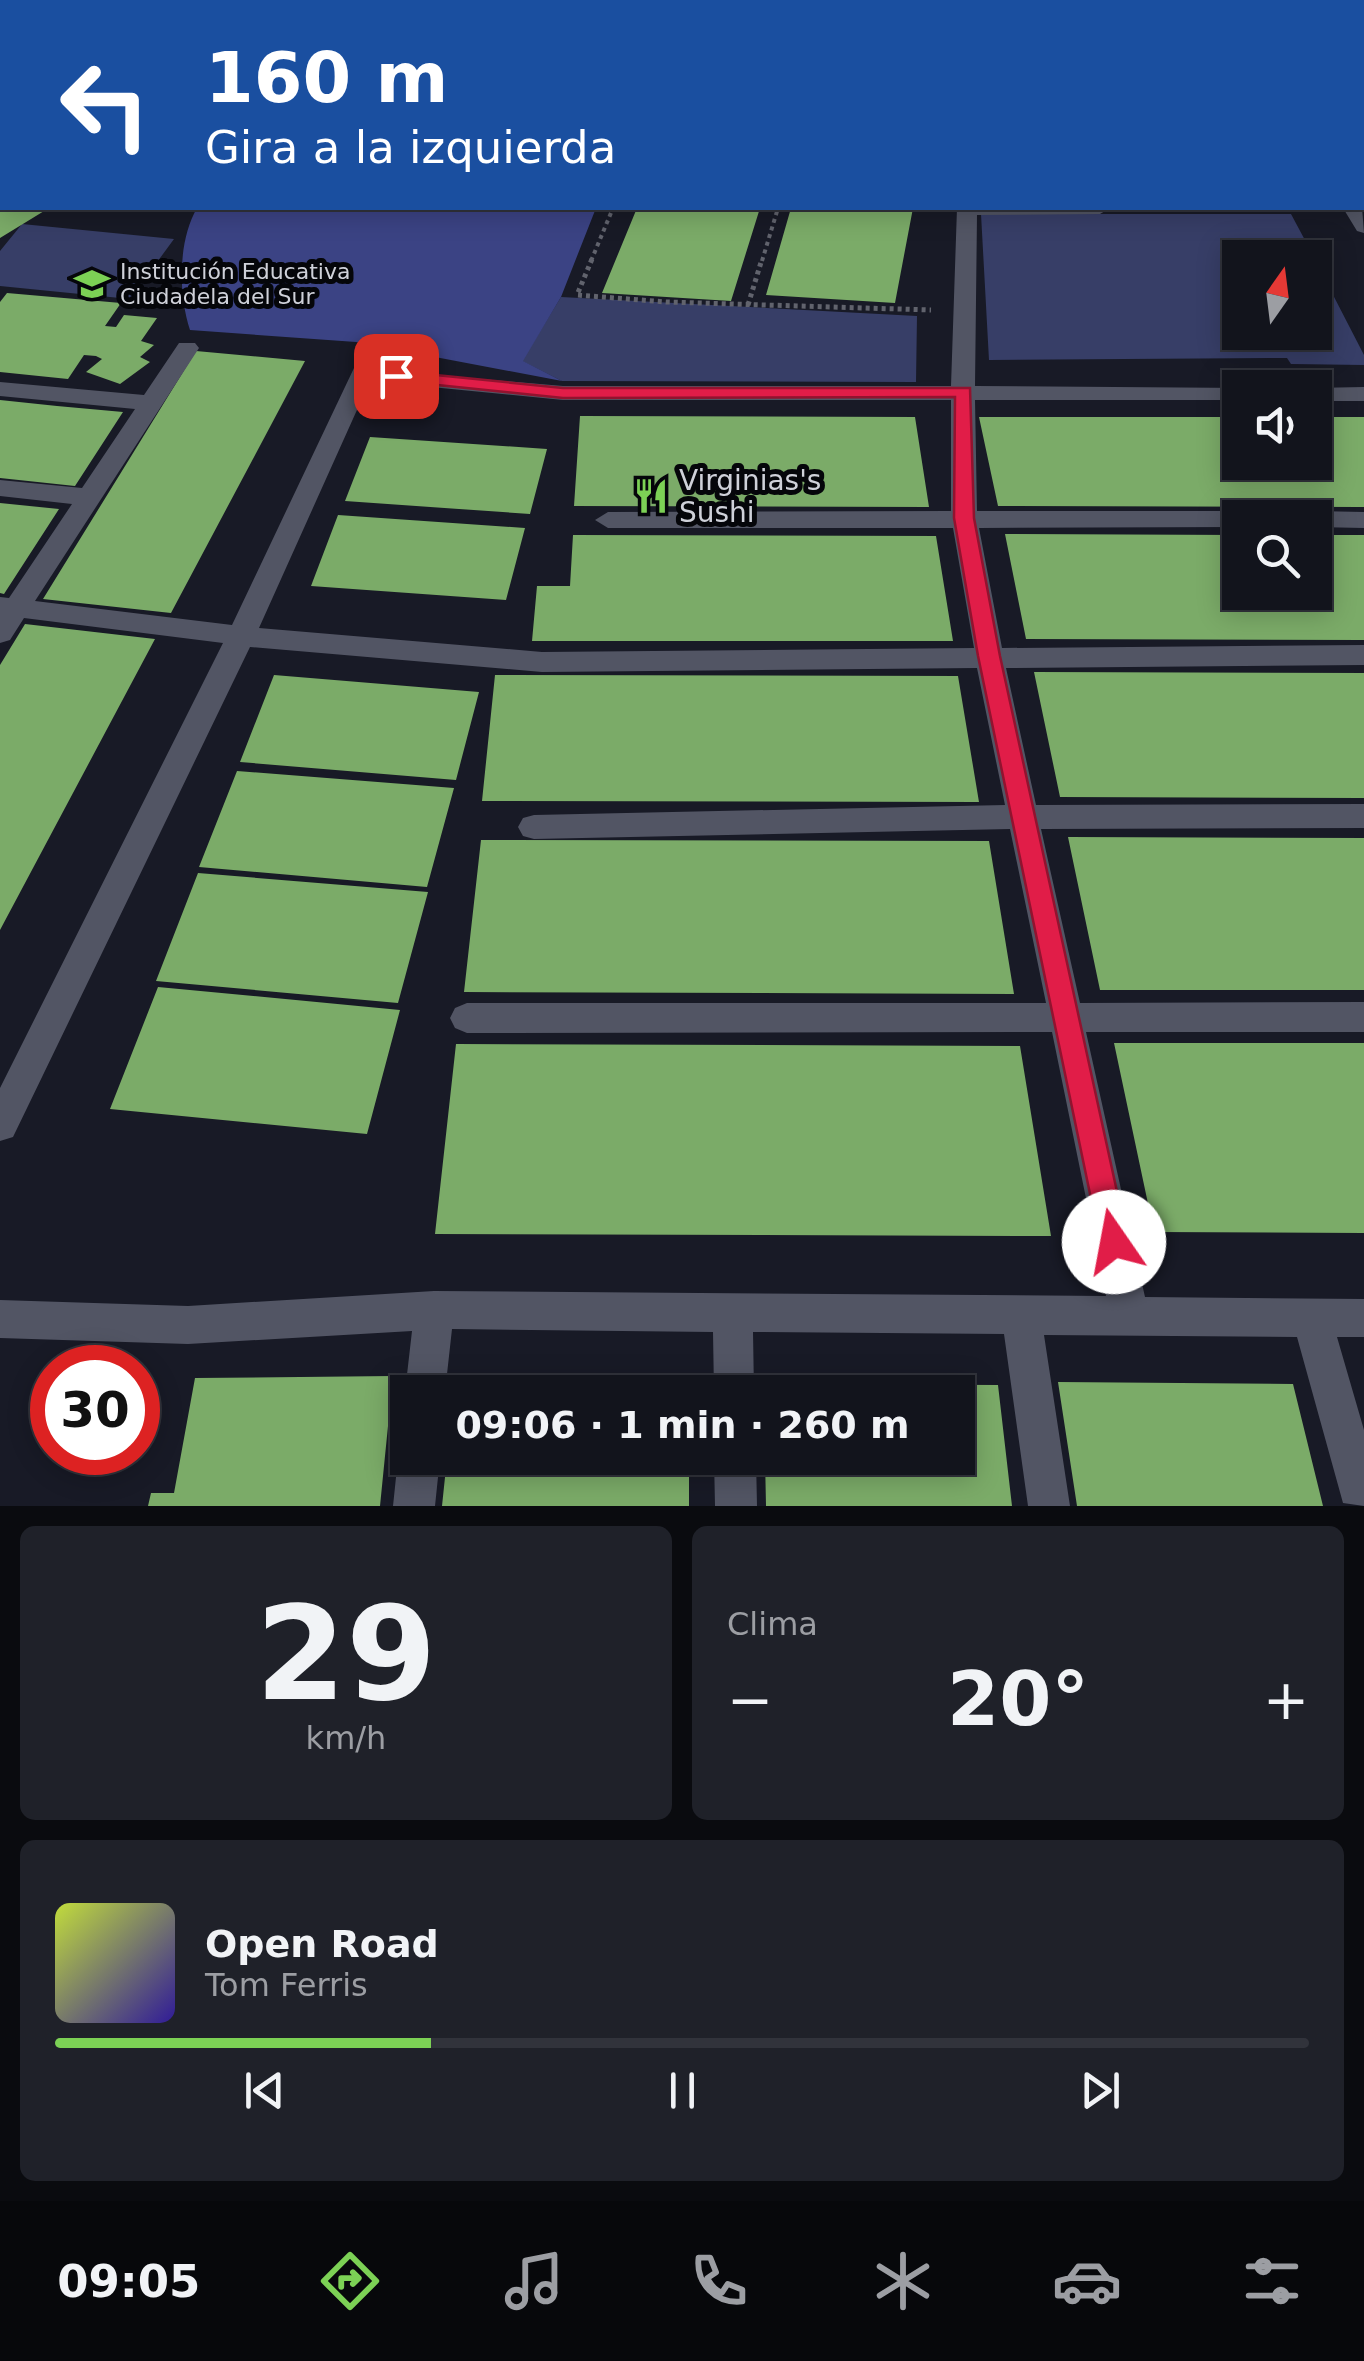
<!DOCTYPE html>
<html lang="es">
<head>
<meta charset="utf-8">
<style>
	body { margin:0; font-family:"DejaVu Sans",sans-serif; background:#1f2129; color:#f1f3f6; height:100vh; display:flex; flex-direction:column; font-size:38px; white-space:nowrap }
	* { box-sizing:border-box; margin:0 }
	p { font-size:32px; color:#9c9ea3 }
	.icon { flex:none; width:55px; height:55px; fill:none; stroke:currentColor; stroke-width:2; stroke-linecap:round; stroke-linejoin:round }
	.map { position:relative; height:1506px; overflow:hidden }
	.details { display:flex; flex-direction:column; gap:20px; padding:20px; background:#0a0b0f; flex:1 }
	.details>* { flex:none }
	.guide { position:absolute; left:0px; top:0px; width:1365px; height:210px; box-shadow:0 5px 25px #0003,0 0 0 2px #31333b; background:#1a4fa0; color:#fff; overflow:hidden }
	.needle { width:65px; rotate:14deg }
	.buttons { position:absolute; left:1222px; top:240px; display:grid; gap:20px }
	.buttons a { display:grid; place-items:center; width:110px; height:110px; border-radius:0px; background:#12141c; box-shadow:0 5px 25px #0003,0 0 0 2px #31333b; font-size:50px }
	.speed { position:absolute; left:30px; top:1345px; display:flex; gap:20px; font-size:50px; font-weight:700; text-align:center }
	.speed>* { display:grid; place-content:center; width:130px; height:130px; border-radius:50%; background:#12141c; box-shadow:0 5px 25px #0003,0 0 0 2px #31333b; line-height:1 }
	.speed .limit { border:15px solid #d22; background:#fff; color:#111 }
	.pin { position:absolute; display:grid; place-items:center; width:85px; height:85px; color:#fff; margin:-42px; border-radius:20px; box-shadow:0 5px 15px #0006 }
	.me { position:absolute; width:110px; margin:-55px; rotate:348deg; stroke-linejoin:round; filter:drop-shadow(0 0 8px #0008) }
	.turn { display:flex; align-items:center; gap:35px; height:210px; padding:0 40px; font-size:45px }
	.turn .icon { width:130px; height:130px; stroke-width:2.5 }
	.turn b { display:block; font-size:70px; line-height:85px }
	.big { font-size:75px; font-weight:700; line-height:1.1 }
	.details .card { flex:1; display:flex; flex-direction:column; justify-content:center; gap:15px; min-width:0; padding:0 35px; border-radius:15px; background:#1f2129 }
	.details .dial { align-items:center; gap:0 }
	.dial b { font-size:130px; line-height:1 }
	.song { display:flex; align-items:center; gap:30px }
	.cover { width:120px; height:120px; border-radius:15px; background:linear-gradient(135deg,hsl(70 70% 55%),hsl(250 70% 35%)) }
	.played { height:10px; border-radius:5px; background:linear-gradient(90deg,#7cd155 30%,#31333b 30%) }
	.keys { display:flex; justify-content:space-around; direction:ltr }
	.heat { display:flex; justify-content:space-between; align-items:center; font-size:55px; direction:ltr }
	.details .tiles { flex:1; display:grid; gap:20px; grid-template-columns:1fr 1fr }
	.card:last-child { grid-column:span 2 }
	.trip { position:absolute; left:390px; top:1375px; width:585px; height:100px; border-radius:0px; background:#12141c; box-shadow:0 5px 25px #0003,0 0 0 2px #31333b; font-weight:700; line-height:100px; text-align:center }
	.dock { display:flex; height:160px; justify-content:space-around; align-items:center; background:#07080b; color:#9c9ea3 }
	.dock .icon { width:70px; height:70px }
	.dock .active { color:#7cd155 }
	.dock b { font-size:45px; color:#f1f3f6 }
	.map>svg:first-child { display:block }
	.green { fill:#373e67 }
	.forest { fill:#3b4384 }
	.building { fill:#7bab68 }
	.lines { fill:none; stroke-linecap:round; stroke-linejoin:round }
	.path-far1 { stroke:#61636d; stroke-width:4; stroke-dasharray:4 4; stroke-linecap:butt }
	.path { stroke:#61636d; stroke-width:5; stroke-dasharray:4 4; stroke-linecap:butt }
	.minor { fill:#525564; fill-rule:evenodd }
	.route { fill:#e11d48; stroke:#92132f; stroke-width:2.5 }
	.labels { text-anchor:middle; stroke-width:10; stroke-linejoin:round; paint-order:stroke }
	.far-poi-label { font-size:22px; fill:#cfd1d9; stroke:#05060a; text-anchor:start }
	.poi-label { font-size:28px; fill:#cfd1d9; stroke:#05060a; text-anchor:start }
</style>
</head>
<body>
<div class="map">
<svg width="1364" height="1506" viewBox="0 0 1364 1506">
	<rect width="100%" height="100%" fill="#181a26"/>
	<path class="green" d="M 981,214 L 1291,214 L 1314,257 L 1240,258 L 1240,332 L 1315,332 L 1315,260 L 1364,355 L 1364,365 L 1291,364 L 1287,358 L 989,360 Z
		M 22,224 L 174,239 L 130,299 L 0,286 L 0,251 Z
		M 561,297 L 917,316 L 916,382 L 562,381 L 522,361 Z"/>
	<path class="forest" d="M 363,0 L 1364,0 L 1364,39 L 1362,2 Z
		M 197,208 L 596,208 L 561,297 L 523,361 L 562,381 L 356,342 L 190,330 C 178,293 178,241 197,208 Z"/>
	<path class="building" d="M 0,208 L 49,208 L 0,238 Z
		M 637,208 L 760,208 L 731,301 L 602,293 Z
		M 791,208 L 913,208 L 895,303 L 766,295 Z
		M 7,293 L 121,303 L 105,326 L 116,327 L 124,315 L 157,318 L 141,341 L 154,345 L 140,357 L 150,362 L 120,384 L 86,372 L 102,359 L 96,356 L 84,355 L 68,379 L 0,372 L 0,302 Z
		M 196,351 L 305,361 L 171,613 L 43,599 Z
		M 0,400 L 57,406 L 123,412 L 75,486 L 0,478 Z
		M 580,416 L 915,417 L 929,507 L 574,506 Z
		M 979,417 L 1240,417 L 1240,462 L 1315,462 L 1315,417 L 1364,417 L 1364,507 L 998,506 Z
		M 370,437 L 547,449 L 530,514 L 345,501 Z
		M 0,503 L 59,509 L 4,594 L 0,593 Z
		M 338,515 L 525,528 L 506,600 L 311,586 Z
		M 1005,534 L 1240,535 L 1240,592 L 1315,592 L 1315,535 L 1364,535 L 1364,640 L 1026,639 Z
		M 573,535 L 936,536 L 953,641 L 532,641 L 537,586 L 570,586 Z
		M 25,624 L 155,639 L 0,930 L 0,665 Z
		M 1034,672 L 1364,673 L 1364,798 L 1060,797 Z
		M 274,675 L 479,692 L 456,780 L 240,762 Z
		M 495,675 L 958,676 L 979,802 L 482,801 Z
		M 237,771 L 454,788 L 427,887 L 199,867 Z
		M 1068,837 L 1364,838 L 1364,990 L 1100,990 Z
		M 481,840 L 989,841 L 1014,994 L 464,992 Z
		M 198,873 L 428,892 L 398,1003 L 156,981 Z
		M 158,987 L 400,1010 L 367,1134 L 110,1109 Z
		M 1114,1043 L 1364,1043 L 1364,1233 L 1154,1232 Z
		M 456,1044 L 1020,1046 L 1051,1236 L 435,1234 Z
		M 393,1376 L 380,1506 L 148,1506 L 151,1493 L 174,1493 L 195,1378 Z
		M 1058,1382 L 1293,1384 L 1323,1506 L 1077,1506 Z
		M 454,1384 L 688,1387 L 688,1392 L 453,1392 Z
		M 763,1384 L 998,1385 L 1012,1506 L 766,1506 L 765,1458 L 958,1458 L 958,1392 L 763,1392 Z
		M 447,1458 L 689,1458 L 689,1506 L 442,1506 Z"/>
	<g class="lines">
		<path class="path-far1" d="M 591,261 L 613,208
			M 762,261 L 778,208"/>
		<path class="path" d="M 592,259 L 577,295 L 666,302 L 931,310
			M 748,305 L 762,259"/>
		<path class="minor" d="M 112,0 L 130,0 L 131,2 L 114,2 Z
			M 0,31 L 2,31 L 2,41 L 0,41 Z
			M 2,87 L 2,99 L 0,100 L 0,88 Z
			M 1362,118 L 1364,118 L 1364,130 L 1362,130 Z
			M 0,150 L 2,150 L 2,162 L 0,162 Z
			M 957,208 L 1110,208 L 1100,214 L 977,215 L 975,386 L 1247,388 L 1240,388 L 1240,400 L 975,400 L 977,511 L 1240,511 L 1252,518 L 1240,518 L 1240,527 L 979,528 L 1002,648 L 1364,645 L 1364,665 L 1006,668 L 1036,805 L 1364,804 L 1364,828 L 1041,829 L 1080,1003 L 1364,1002 L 1364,1032 L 1086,1032 L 1145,1297 L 1364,1299 L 1364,1337 L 1337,1337 L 1364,1430 L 1364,1506 L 1343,1503 L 1297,1337 L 1044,1335 L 1070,1506 L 1028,1506 L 1004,1334 L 753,1332 L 754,1392 L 714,1392 L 713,1332 L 452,1329 L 445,1392 L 408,1392 L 408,1399 L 405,1392 L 412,1331 L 188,1344 L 0,1338 L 0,1300 L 188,1306 L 434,1291 L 1106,1296 L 1052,1032 L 467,1033 L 455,1028 L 450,1018 L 455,1008 L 467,1003 L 1046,1003 L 1010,829 L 534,839 L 523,836 L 518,827 L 523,818 L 534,815 L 1005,805 L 977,668 L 542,672 L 250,647 L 13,1137 L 0,1141 L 0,1088 L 223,643 L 24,618 L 10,640 L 0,643 L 0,597 L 9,598 L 72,504 L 0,496 L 0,480 L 82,488 L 135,409 L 0,396 L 0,382 L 144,395 L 179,343 L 195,343 L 199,348 L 35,601 L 232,625 L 354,368 L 563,386 L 951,386 ZM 370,381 L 563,400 L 951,400 L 951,511 L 608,512 L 595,520 L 608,528 L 953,528 L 974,648 L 542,652 L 259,628 Z
			M 1343,208 L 1362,207 L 1364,233 L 1357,231 Z
			M 1364,387 L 1364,401 L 1315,401 L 1312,388 Z
			M 1315,511 L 1364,512 L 1364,528 L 1315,527 L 1315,518 L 1303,518 Z
			M 408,1442 L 408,1458 L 440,1458 L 435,1506 L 393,1506 L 398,1458 Z
			M 714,1458 L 756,1458 L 757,1506 L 715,1506 Z"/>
	</g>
	<path class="route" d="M 396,371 L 563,388 L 970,388 L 974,518 L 1000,656 L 1128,1242 L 1124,1252 L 1114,1256 L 1104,1252 L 1100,1242 L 978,656 L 954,518 L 955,397 L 563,398 L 389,380 L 387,376 Z"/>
	<defs>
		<symbol id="university-bare" viewBox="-9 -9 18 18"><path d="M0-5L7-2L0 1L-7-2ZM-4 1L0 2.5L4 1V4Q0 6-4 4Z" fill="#7cd155" stroke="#05060a" stroke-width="2.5" paint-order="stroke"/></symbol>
		<symbol id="restaurant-bare" viewBox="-9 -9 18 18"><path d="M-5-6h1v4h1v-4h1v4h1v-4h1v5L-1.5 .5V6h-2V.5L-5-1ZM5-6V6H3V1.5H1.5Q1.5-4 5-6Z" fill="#7cd155" stroke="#05060a" stroke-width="2.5" paint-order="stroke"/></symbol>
	</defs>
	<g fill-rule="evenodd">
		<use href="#university-bare" x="67" y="259" width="50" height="50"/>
		<use href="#restaurant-bare" x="626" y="471" width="50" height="50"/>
	</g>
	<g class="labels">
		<g class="far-poi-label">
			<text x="120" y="279">Institución Educativa<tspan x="120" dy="25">Ciudadela del Sur</tspan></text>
		</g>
		<g class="poi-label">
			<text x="679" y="490">Virginias's<tspan x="679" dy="32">Sushi</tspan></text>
		</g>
	</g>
</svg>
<div class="buttons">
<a><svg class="needle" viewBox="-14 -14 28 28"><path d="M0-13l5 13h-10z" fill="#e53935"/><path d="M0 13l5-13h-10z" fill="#9c9ea3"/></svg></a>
<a><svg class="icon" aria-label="sound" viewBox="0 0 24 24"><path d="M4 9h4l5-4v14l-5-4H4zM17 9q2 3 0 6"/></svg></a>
<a><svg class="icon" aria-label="search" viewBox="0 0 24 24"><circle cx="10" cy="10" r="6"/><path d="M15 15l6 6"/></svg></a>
</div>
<div class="speed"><div class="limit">30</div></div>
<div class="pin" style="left:396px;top:376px;background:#d93025"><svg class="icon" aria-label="arrive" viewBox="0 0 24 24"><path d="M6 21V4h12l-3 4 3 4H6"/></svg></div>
<svg class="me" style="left:1114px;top:1242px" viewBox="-20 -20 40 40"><circle r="19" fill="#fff"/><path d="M0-13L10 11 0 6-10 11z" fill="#e11d48"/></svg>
<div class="trip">09:06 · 1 min · 260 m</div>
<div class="guide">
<div class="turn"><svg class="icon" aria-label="left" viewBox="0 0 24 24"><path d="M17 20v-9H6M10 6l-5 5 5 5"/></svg><div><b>160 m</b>Gira a la izquierda</div></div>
</div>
</div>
<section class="details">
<div class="tiles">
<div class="card dial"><b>29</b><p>km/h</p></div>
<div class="card"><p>Clima</p>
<div class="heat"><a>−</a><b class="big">20°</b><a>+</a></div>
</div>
<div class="card">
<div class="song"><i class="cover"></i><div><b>Open Road</b><p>Tom Ferris</p></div></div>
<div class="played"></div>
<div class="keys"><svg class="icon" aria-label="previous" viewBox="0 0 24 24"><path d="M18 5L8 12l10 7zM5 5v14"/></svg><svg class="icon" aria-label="pause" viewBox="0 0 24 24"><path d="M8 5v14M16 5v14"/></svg><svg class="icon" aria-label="next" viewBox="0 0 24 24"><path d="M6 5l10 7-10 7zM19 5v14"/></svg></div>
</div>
</div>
</section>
<nav class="dock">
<b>09:05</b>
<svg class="icon active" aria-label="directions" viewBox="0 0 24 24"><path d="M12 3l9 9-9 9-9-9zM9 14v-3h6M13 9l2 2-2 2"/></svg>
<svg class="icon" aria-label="music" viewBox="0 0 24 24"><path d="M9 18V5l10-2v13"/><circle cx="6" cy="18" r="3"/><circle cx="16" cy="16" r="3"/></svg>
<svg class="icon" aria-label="phone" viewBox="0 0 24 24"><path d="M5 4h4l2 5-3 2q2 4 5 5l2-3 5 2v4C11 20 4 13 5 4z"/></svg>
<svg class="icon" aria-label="climate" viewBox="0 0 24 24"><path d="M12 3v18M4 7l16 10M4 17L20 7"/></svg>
<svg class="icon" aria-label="car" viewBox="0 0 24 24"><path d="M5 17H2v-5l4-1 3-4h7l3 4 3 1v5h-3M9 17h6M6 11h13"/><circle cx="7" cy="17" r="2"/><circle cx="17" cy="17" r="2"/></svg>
<svg class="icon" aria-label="filters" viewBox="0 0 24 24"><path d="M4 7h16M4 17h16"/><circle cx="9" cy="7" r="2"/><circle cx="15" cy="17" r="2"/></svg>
</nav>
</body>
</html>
